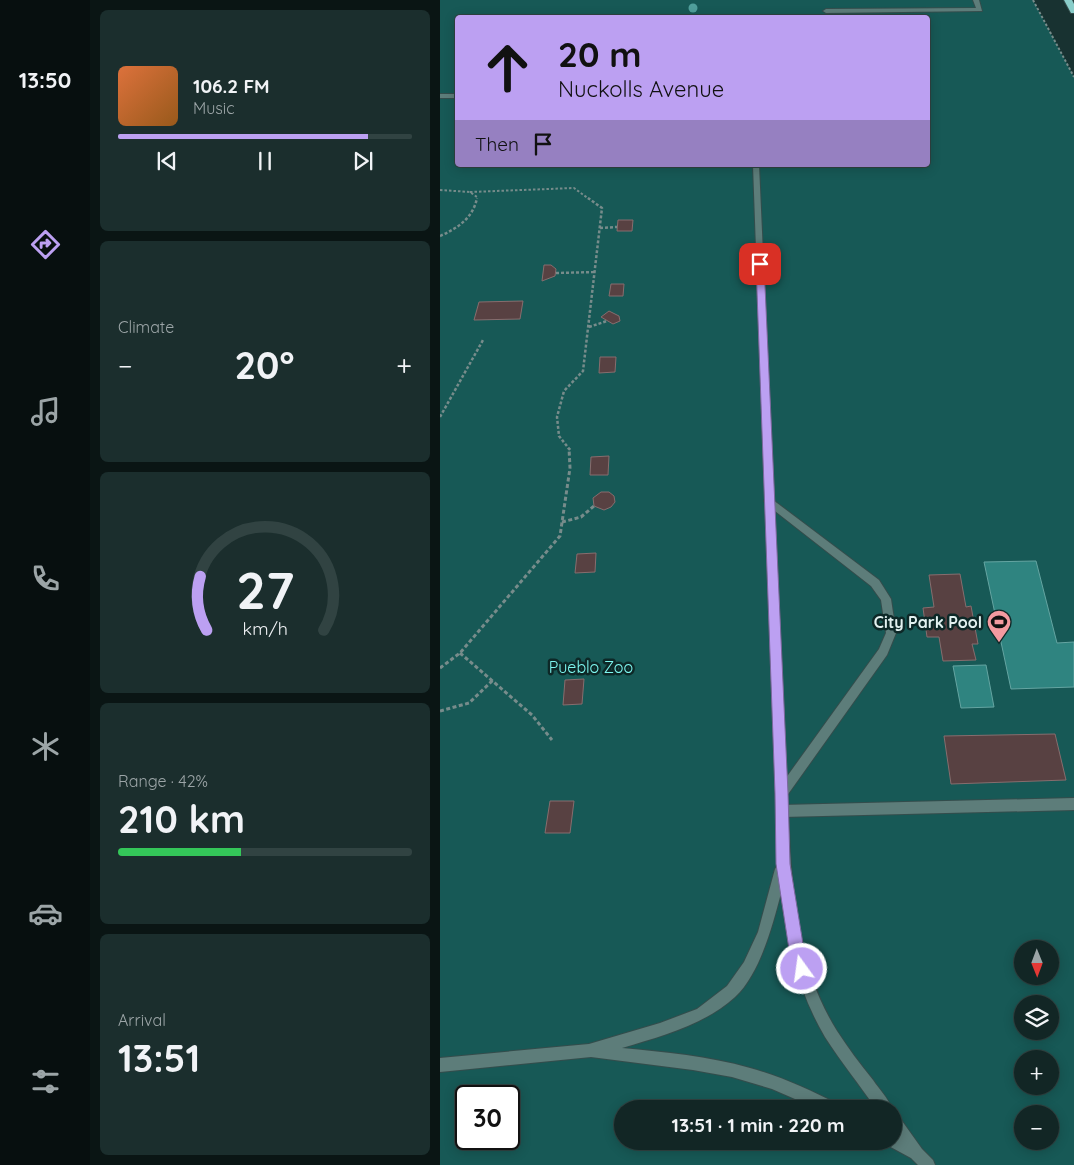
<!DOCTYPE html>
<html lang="en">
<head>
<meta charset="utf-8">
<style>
	body { margin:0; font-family:Quicksand,sans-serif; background:#1b2e2d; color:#f1f3f6; height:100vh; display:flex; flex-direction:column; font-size:19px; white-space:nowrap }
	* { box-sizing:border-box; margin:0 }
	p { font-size:16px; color:#9ca5a7 }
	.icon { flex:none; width:28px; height:28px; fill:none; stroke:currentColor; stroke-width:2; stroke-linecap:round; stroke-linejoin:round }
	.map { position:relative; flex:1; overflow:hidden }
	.drawer { display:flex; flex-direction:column; gap:10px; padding:10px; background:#0a1514; width:350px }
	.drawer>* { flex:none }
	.banner { position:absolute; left:15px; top:15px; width:475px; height:152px; border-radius:5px; box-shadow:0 2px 12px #0003,0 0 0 1px #314342; background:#bca0f2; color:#111; overflow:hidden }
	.needle { width:32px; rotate:179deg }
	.controls { position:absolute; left:574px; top:940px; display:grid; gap:10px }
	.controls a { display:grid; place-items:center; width:45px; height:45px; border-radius:50%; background:#122625; box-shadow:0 2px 12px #0003,0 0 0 1px #314342; font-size:25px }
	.speed { position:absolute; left:15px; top:1085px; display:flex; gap:10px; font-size:25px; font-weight:700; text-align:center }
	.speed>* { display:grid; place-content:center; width:65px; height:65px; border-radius:50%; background:#122625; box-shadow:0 2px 12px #0003,0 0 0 1px #314342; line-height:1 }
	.speed .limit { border:2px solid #111; border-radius:8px; background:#fff; color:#111 }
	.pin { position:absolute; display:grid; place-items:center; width:42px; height:42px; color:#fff; margin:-21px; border-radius:10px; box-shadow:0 2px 8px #0006 }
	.me { position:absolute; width:55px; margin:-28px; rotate:346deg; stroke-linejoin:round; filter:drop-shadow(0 0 4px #0008) }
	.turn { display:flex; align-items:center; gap:18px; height:105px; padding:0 20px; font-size:22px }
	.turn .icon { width:65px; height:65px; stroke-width:2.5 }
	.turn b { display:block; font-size:35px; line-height:42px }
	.then { display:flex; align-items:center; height:48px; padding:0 20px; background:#0003; gap:10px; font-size:19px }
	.big { font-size:38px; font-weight:700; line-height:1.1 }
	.drawer .widget { flex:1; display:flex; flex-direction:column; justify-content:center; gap:8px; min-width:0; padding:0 18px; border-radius:8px; background:#1b2e2d }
	.drawer .dial { align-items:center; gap:0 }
	.dial svg { height:130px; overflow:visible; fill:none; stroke:#314342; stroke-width:7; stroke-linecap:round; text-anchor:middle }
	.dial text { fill:#f1f3f6; stroke:none }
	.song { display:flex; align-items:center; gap:15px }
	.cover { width:60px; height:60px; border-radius:8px; background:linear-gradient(135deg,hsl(20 70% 55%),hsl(30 70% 35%)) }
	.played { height:5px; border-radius:2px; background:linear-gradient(90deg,#bca0f2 85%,#314342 85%) }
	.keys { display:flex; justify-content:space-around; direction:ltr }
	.heat { display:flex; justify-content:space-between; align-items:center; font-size:28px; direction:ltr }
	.charge { height:8px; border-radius:4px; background:linear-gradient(90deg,#34c759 42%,#314342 0) }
	.trip { position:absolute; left:174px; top:1100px; width:288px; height:50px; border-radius:25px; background:#122625; box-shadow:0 2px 12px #0003,0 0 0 1px #314342; font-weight:700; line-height:50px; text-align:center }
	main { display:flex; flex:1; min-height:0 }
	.menu { display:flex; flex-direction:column; width:90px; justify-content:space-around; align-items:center; background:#070f0f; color:#9ca5a7 }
	.menu .icon { width:35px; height:35px }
	.menu .on { color:#bca0f2 }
	.menu b { font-size:22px; color:#f1f3f6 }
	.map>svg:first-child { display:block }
	.green { fill:#175956; fill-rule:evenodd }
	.water { fill:#2f8480; stroke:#65a5a2 }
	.building { fill:#584142; stroke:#876d6e }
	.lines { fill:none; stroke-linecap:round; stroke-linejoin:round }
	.lane-casing { stroke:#344d4c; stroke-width:2 }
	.street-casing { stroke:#344d4c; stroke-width:2 }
	.primary-casing { stroke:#344d4c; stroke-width:2 }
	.path-far2 { stroke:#778c8b; stroke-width:2; stroke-dasharray:2.5 2; stroke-linecap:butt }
	.path-far1 { stroke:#778c8b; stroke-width:2.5; stroke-dasharray:3 2; stroke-linecap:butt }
	.path { stroke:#778c8b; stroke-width:3; stroke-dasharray:4 2.5; stroke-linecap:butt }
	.lane { fill:#5d7d7a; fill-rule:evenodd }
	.street { fill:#5d7d7a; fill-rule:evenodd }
	.primary { fill:#89cdc9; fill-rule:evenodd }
	.tree { fill:#509f9b }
	.route { fill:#bca0f2; stroke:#7a689d }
	.labels { text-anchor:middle; stroke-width:5; stroke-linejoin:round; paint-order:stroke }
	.poi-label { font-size:16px; font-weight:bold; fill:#e2f1f0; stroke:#0d2827; text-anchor:end }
	.park-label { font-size:16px; fill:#7ef8f1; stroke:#0d2827 }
</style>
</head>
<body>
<main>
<nav class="menu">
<b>13:50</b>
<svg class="icon on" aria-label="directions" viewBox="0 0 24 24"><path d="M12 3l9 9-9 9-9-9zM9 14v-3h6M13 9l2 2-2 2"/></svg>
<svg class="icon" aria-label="music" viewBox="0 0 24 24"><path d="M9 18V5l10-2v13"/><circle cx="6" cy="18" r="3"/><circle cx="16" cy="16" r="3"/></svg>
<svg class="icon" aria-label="phone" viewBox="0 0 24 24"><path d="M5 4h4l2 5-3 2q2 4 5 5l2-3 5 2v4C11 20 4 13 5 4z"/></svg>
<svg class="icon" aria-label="climate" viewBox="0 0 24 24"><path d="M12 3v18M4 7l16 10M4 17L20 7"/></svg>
<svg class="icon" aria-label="car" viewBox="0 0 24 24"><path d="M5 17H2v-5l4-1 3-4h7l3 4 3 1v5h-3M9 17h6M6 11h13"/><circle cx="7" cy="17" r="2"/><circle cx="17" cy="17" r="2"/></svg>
<svg class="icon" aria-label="filters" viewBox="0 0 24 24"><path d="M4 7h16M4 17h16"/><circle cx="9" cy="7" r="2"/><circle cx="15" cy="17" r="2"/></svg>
</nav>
<section class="drawer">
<div class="widget">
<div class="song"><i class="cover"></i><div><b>106.2 FM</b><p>Music</p></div></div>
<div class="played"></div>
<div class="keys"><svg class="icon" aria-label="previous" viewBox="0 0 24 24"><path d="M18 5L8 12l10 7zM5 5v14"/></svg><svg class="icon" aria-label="pause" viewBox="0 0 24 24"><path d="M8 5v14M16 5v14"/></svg><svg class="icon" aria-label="next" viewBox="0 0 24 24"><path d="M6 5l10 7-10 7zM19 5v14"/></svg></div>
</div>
<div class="widget"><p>Climate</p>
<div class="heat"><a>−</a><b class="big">20°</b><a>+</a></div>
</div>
<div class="widget dial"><svg viewBox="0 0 100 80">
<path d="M14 69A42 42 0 1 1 86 69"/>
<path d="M14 69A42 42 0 0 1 10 36" stroke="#bca0f2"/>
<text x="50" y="56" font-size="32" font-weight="700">27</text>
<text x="50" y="72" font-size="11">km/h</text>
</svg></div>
<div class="widget"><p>Range · 42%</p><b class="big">210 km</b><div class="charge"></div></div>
<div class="widget"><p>Arrival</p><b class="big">13:51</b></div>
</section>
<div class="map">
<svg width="634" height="1165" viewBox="0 0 634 1165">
	<rect width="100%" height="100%" fill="#183231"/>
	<path class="green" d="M 0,0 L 593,0 L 634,77 L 634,1165 L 0,1165 ZM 18,18 L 488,18 L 488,165 L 18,165 ZM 582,949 L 610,949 L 610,976 L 582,976 ZM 582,1004 L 610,1004 L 610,1031 L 582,1031 ZM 582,1059 L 610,1059 L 610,1086 L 582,1086 ZM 26,1096 L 69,1096 L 69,1139 L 26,1139 ZM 182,1109 L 452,1109 L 452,1141 L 182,1141 ZM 582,1114 L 610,1114 L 610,1141 L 582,1141 Z"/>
	<path class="water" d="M 596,561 L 617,643 L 634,642 L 634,687 L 571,689 L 544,562 Z
		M 546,665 L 554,707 L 521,708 L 513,666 Z"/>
	<path class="building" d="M 178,220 L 193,220 L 192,231 L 177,231 Z
		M 104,265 L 111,265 L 116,269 L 115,276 L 102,281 Z
		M 171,284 L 184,284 L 183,296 L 169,296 Z
		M 83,301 L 80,319 L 34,320 L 39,302 Z
		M 169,311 L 179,316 L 180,321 L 173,324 L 161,317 Z
		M 160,357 L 176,357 L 175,372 L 159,373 Z
		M 169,456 L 168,475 L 150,475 L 151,457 Z
		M 161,492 L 169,492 L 174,496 L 175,502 L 171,507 L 164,510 L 154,506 L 153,498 Z
		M 156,553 L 155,572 L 135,573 L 137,554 Z
		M 520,574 L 526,607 L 531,606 L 538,644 L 532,644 L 536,660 L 503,661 L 499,637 L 487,637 L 483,608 L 494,607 L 489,575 Z
		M 144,679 L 142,704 L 123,705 L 125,680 Z
		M 615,734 L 626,780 L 511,784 L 504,736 Z
		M 110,801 L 134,801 L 130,833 L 105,833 Z"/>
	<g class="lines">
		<defs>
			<path id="lane" d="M 533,0 L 539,0 L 542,11 L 386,13 L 383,11 L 386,9 L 536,8 Z
				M 329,497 L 439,580 L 451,599 L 456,633 L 447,655 L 346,797 L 342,799 L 338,797 L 336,793 L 338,789 L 439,649 L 446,633 L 441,600 L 431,586 L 326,504 L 324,501 L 326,498 Z
				M 634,798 L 634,810 L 342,817 L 338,815 L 336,811 L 338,807 L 342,805 Z"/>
			<path id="street" d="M 0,94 L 18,94 L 18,98 L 0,98 Z
				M 313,165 L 319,165 L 350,852 C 354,914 363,977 397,1031 C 408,1048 420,1064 433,1080 C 439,1089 448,1098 452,1109 L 436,1109 C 420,1085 401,1062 385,1037 C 359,993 347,943 341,893 C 333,924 320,974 295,997 C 264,1025 222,1036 182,1048 C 225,1052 268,1056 310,1068 C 340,1076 370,1090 398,1104 L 400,1109 L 378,1109 L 332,1089 L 292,1077 L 253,1070 L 151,1057 L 0,1072 L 0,1058 L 149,1044 L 220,1023 L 257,1009 L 287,986 L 304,962 L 318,932 L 335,869 L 338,864 Z
				M 452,1112 L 457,1114 L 482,1149 L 493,1160 L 495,1165 L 478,1165 L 471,1158 L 447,1145 L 445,1141 L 452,1141 L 452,1133 L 454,1134 L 452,1132 Z"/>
			<path id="primary" d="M 624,0 L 632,0 L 634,4 L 634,13 L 631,13 Z"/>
		</defs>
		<use href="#lane" class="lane-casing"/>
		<use href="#street" class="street-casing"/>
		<use href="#primary" class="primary-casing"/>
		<path class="path-far2" d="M 593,0 L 634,77
			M 0,190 L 30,192 L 37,197 L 37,199
			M 30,192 L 134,188 L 149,199"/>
		<path class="path-far1" d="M 160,228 L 177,227
			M 0,236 C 18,228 33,218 37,198
			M 116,273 L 156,272
			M 149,327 L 167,321
			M 0,417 L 43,340
			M 130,450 L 119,436 L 117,417 L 124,391 L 143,371 L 162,208 L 148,198"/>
		<path class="path" d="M 122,522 L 141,517 L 154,506
			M 20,653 L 92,715 L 112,740
			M 0,668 L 20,653 L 120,536 L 130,468 L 129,448
			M 0,711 L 29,703 L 53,680"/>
		<use href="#lane" class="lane"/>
		<use href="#street" class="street"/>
		<use href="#primary" class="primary"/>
	</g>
	<circle class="tree" cx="253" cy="8" r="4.5"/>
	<path class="route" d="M 320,261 L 324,264 L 348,793 L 350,864 L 365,956 L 369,969 L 367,974 L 362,976 L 357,974 L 350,956 L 336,864 L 335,793 L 316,264 Z"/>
	<defs>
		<symbol id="stadium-pin" viewBox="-11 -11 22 30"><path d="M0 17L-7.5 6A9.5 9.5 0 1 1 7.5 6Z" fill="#f49aa0" stroke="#0d2827"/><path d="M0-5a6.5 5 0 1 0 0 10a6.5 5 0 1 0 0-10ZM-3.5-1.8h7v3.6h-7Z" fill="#111"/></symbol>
	</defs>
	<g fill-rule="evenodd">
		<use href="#stadium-pin" x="545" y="608" width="28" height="38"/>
	</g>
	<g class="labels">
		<g class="poi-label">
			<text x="542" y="628">City Park Pool</text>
		</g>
		<g class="park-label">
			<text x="151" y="673">Pueblo Zoo</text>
		</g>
	</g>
</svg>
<div class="controls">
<a><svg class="needle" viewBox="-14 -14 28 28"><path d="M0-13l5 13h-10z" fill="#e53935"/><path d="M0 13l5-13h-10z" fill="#9ca5a7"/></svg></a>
<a><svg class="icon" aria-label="layers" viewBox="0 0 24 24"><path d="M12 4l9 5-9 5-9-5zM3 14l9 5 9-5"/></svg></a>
<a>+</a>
<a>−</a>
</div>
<div class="speed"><div class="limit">30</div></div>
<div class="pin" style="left:320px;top:264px;background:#d93025"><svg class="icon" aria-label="arrive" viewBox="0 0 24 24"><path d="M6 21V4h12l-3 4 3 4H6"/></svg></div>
<svg class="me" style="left:362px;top:969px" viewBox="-20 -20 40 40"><circle r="17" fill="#bca0f2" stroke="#fff" stroke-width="3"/><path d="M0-11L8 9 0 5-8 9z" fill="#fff"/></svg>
<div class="trip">13:51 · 1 min · 220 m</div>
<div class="banner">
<div class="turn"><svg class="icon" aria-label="ahead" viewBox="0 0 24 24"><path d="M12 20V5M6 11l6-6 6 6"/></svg><div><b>20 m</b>Nuckolls Avenue</div></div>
<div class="then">Then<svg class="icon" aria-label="arrive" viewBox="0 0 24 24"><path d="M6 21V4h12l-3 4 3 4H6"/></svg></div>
</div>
</div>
</main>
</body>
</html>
